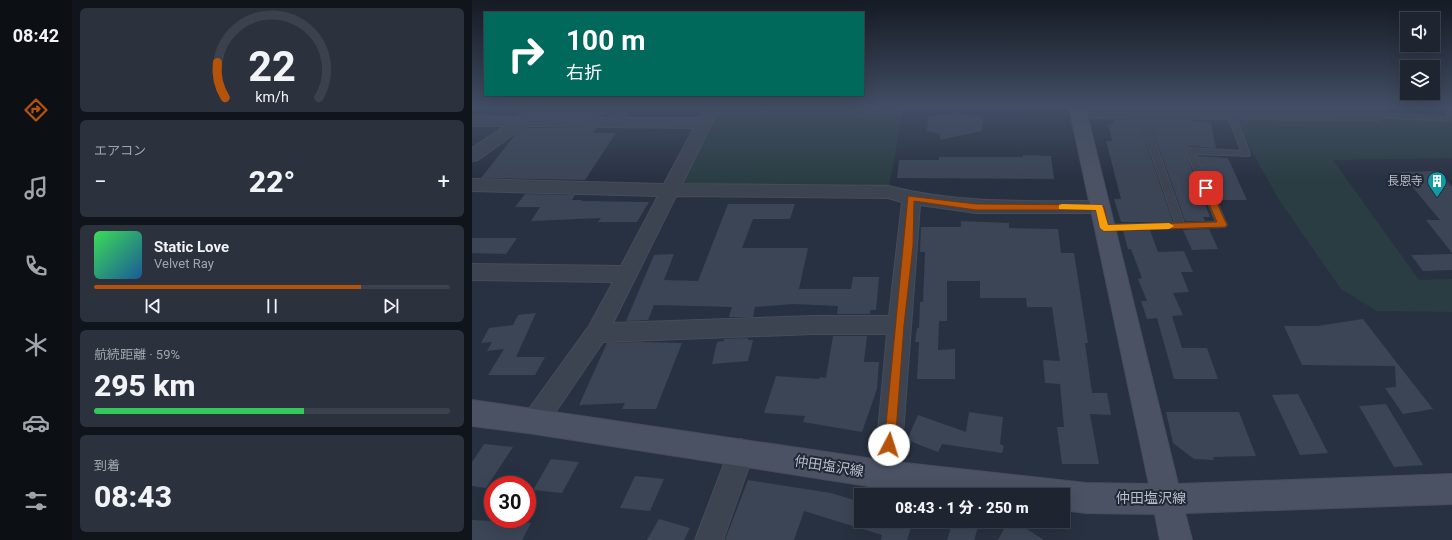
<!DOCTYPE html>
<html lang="ja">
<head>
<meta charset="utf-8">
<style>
	body { margin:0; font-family:Roboto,"Noto Sans JP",sans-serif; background:#2b313d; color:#f1f3f6; height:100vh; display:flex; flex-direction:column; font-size:15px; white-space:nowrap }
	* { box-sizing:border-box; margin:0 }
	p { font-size:13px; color:#a1a5ab }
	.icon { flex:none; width:22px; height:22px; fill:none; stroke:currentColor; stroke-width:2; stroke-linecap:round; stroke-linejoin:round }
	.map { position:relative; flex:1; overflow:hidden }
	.side { display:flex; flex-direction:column; gap:8px; padding:8px; background:#10141b; width:400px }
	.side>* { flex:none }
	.top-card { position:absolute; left:12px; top:12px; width:380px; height:84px; border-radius:0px; box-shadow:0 4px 16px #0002,0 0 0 1px #3c424d; background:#00695c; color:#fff; overflow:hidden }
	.fabs { position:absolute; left:928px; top:12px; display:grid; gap:8px }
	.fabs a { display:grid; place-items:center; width:40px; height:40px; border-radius:0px; background:#1e2531; box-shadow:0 4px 16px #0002,0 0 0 1px #3c424d; font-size:20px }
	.speed { position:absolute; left:12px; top:476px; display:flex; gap:8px; font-size:20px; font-weight:700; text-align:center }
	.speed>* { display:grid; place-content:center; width:52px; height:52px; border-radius:50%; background:#1e2531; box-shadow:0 4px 16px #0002,0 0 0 1px #3c424d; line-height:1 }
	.speed .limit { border:6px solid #d22; background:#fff; color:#111 }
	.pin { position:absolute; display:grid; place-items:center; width:34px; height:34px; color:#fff; margin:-17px; border-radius:8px; box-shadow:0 2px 6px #0006 }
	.me { position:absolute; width:44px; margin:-22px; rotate:5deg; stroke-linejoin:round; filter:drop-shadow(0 0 3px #0008) }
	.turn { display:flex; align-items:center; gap:14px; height:84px; padding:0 16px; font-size:18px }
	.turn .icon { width:52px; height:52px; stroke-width:2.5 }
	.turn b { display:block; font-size:28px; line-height:34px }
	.big { font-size:30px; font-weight:800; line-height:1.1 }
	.side .widget { flex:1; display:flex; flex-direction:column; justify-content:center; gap:6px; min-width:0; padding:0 14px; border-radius:6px; background:#2b313d }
	.side .dial { align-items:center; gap:0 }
	.dial svg { height:104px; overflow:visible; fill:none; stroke:#3c424d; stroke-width:7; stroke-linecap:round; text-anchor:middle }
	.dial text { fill:#f1f3f6; stroke:none }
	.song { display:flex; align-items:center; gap:12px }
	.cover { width:48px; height:48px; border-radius:6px; background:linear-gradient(135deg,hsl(130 70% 55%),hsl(210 70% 35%)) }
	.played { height:4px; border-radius:2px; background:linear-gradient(90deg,#b45309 75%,#3c424d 75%) }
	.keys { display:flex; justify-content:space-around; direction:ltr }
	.heat { display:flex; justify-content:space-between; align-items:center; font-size:22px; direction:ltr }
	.charge { height:6px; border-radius:3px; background:linear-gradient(90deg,#34c759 59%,#3c424d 0) }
	.trip { position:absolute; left:382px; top:488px; width:216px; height:40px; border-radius:0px; background:#1e2531; box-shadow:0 4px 16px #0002,0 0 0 1px #3c424d; font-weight:800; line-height:40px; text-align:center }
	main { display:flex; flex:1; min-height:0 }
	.tab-bar { display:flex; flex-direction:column; width:72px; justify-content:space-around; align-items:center; background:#0c0f14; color:#a1a5ab }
	.tab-bar .icon { width:28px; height:28px }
	.tab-bar .selected { color:#b45309 }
	.tab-bar b { font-size:18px; color:#f1f3f6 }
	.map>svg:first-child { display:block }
	.green { fill:#2a3d42 }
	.building { fill:#3b4556 }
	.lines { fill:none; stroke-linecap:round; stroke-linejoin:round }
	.lane-casing { stroke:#464c5a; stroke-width:2 }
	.street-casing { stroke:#464c5a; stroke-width:2 }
	.secondary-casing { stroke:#464c5a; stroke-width:2 }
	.lane { fill:#3c4351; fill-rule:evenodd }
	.street { fill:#3c4351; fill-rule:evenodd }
	.secondary { fill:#4b5263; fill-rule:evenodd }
	.route { fill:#b45309; stroke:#753606 }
	.slow { fill:#f59e0b }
	.labels { text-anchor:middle; stroke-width:4; stroke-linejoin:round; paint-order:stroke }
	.poi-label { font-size:12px; fill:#b9bfcb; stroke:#212836; text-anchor:end }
	.near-street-label { font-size:14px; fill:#b9bfcb; stroke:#212836 }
</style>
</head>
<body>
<main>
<nav class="tab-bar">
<b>08:42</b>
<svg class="icon selected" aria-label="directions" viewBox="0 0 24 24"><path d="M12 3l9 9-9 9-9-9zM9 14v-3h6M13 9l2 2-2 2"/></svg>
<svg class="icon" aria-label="music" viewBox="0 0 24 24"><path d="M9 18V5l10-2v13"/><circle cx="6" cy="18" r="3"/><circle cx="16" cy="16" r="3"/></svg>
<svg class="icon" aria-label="phone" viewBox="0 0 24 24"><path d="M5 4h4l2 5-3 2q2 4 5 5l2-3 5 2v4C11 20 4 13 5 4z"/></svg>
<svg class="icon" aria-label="climate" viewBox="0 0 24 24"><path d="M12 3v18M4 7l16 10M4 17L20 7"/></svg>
<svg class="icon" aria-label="car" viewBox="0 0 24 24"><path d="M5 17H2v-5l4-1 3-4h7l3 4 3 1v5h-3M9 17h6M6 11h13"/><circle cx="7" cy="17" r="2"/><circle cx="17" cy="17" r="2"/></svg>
<svg class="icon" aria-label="filters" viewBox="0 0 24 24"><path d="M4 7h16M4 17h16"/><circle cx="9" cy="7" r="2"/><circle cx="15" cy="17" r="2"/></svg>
</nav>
<section class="side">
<div class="widget dial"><svg viewBox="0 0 100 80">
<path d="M14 69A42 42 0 1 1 86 69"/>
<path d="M14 69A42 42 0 0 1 8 42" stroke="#b45309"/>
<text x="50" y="56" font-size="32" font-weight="700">22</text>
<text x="50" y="72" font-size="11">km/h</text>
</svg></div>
<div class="widget"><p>エアコン</p>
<div class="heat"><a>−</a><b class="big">22°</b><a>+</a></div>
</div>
<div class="widget">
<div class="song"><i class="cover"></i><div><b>Static Love</b><p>Velvet Ray</p></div></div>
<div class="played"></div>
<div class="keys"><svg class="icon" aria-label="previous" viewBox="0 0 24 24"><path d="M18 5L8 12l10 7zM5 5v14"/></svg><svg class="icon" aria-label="pause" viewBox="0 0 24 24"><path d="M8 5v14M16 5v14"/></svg><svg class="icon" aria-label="next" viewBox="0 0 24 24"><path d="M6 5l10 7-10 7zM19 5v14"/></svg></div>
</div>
<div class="widget"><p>航続距離 · 59%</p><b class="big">295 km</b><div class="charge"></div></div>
<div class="widget"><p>到着</p><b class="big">08:43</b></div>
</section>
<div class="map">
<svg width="980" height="540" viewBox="0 0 980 540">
	<rect width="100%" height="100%" fill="#283141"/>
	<path class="green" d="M 241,106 L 432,106 L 416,192 L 197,190 Z
		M 759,114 L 980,119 L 980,158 L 861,160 L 947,280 L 980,279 L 980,312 L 905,311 L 869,289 L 807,200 Z"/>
	<path class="building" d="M 71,106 L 140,106 L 133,116 L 65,116 Z
		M 484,113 L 511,117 L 510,131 L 468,140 L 468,134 L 455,131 L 456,116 Z
		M 641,120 L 666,120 L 701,222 L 649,222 L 642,199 L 649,199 L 634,141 L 640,141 L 636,124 L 642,124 Z
		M 677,120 L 719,120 L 739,123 L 744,148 L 718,146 L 713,151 L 738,217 L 731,217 L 733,221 L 713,221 Z
		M 53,128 L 125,128 L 121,133 L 144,133 L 113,180 L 9,178 L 43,135 Z
		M 551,155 L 579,156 L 582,179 L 425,178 L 427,160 L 467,160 L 467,157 L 551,157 Z
		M 725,156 L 756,158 L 775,200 L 745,200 Z
		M 966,171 L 980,187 L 980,253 L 954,220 L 968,220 L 928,172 Z
		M 53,194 L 103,195 L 100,200 L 110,200 L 109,201 L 177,202 L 165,222 L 126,222 L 129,218 L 59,221 L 68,207 L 43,207 Z
		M 256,204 L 323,204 L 318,219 L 281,219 L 270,248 L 336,248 L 327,289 L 379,289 L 381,277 L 407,277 L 404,310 L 398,310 L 398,314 L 365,314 L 366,306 L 321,304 L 283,307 L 281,317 L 257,317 L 260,307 L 182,305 L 176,320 L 154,321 L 182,255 L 202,254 L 192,280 L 226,281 Z
		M 489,221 L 537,223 L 537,228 L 586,229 L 589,253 L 602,253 L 616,343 L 613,343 L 620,393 L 635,393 L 639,415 L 618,414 L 627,464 L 590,464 L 585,427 L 592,427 L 588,384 L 573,383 L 571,360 L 588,361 L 580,307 L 555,307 L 554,298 L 508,298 L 508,281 L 475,281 L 475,321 L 467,321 L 466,350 L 483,349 L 483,379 L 445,379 L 447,342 L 443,342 L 445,328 L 447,328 L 448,302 L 451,302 L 453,252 L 448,252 L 449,227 L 489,227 Z
		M 737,229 L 746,249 L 720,250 L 711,230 Z
		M 678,230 L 686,252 L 712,251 L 721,272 L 709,272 L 717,292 L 701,293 L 711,315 L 700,316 L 710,348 L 735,348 L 746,379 L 702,379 L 685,318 L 675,319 L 669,301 L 675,301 L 666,279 L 670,278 L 659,249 L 656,249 L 651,231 Z
		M 0,238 L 45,238 L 34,254 L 0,253 Z
		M 980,254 L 980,270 L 951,271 L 939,255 Z
		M 64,313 L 44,357 L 73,357 L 63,375 L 16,375 L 32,349 L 15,351 L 20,342 L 9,343 L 17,328 L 41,325 L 46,315 Z
		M 891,319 L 925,363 L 961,409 L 931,414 L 913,388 L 924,387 L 923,366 L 830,365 L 812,326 L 845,326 Z
		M 361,336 L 395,336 L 392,362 L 407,362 L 405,389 L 390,432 L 331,422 L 333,416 L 292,413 L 304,376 L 347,379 L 348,377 L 354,378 Z
		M 276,338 L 276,340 L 281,340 L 276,361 L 240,364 L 245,342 L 252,341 L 252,339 Z
		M 167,342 L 210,343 L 184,409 L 150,409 L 153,403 L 107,405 L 135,343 Z
		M 826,394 L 856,453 L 828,455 L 800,395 Z
		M 914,404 L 951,465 L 922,467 L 887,406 Z
		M 497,412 L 531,417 L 528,444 L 532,446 L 530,453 L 470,444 L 466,452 L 435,440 L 446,415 L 494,432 Z
		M 694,412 L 767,412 L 784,456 L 741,457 L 742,460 L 722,459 L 701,443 Z
		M 12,444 L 41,447 L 14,488 L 0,486 L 0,462 Z
		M 79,459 L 107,462 L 90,493 L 61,490 Z
		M 163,476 L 192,479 L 178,511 L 148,508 Z
		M 276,480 L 359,493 L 389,502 L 389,521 L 441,521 L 435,540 L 409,540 L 410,535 L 332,511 L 322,540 L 253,540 Z
		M 187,519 L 218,528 L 212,540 L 175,540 Z
		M 0,520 L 59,523 L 50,540 L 0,540 Z
		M 481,521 L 508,521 L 502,540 L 475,540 Z
		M 536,521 L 542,521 L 572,540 L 526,540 Z"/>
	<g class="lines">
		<defs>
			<path id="lane" d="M 970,106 L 978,106 L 980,109 L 980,121 L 905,117 L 901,115 L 905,113 L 977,117 Z
				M 666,111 L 669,111 L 673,113 L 712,223 L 744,222 L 714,151 L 718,148 L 769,151 L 755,114 L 759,112 L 762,112 L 778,154 L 777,156 L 723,154 L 755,225 L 753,227 L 629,230 L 627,228 L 629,226 L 632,225 L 703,223 L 665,113 Z"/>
			<path id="street" d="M 55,106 L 70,106 L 62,117 L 136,118 L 145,106 L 159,106 L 152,118 L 227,118 L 234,106 L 248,106 L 210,184 L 416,186 C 487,204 555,201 628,201 L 634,203 L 637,207 L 634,211 L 628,213 L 504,213 L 448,205 L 428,475 L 424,484 L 415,488 L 406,484 L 402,475 L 415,334 L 341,334 L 131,342 L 72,429 L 63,433 L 54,429 L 51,421 L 54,413 L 117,326 L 141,282 L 0,280 L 0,264 L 149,266 L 186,196 L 0,191 L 0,179 L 192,184 L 222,128 L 53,126 L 6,160 L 0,161 L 0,148 L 33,126 L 0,126 L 0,116 L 45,117 ZM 204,196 L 416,198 L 430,202 L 417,316 L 341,316 L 141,323 Z
				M 894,106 L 908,106 L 913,115 L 910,118 L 905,120 L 606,118 L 601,116 L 598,113 L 601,110 L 606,108 L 895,110 Z
				M 269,439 L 278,443 L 282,452 L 251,540 L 223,540 L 260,443 Z"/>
			<path id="secondary" d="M 597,106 L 613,106 L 706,484 L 980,474 L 980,504 L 713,513 L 720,540 L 688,540 L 683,514 L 614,513 L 591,510 L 591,495 L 462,495 L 415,489 L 63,434 L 0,426 L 0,400 L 415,461 L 614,483 L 677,484 Z"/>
		</defs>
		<use href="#lane" class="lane-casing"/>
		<use href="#street" class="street-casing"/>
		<use href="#secondary" class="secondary-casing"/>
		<use href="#lane" class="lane"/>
		<use href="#street" class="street"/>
		<use href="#secondary" class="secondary"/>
	</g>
	<linearGradient id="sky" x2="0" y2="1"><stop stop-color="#161b24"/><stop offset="0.59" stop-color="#424e65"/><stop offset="1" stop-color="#424e65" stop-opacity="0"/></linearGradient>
	<rect width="980" height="181" fill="url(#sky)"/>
	<path class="route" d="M 734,185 L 738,188 L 755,225 L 753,227 L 632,231 L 628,228 L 624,210 L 504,210 L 442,201 L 441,246 L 432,325 L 423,445 L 421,449 L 417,450 L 413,449 L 412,445 L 436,196 L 504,204 L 628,205 L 632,207 L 636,225 L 745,222 L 730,188 Z"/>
	<path class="slow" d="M 590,204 L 630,205 L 636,225 L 697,223 L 702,226 L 697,229 L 632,231 L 628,228 L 624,210 L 587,209 L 587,205 Z"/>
	<defs>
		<symbol id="building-pin" viewBox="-11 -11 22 30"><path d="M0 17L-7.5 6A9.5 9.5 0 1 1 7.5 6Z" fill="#0f9aa8" stroke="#212836"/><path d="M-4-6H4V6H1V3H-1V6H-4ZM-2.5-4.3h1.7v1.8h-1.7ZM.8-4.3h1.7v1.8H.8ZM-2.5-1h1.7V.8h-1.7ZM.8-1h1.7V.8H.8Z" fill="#fff"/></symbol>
	</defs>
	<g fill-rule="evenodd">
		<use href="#building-pin" x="954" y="170" width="22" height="30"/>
	</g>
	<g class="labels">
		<g class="poi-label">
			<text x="951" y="185">長恩寺</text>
		</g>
		<g class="near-street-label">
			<text transform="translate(357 466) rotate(9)" y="5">仲田塩沢線</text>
			<text x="679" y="503">仲田塩沢線</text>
		</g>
	</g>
</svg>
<div class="fabs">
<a><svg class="icon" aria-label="sound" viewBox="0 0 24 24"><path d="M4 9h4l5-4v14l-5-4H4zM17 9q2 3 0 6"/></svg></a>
<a><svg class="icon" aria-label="layers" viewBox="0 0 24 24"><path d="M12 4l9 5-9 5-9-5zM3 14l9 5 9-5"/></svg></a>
</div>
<div class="speed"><div class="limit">30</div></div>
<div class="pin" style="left:734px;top:188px;background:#d93025"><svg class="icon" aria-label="arrive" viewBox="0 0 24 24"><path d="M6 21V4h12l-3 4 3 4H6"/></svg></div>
<svg class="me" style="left:417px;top:445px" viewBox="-20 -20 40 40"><circle r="19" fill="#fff"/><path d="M0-13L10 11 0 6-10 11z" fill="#b45309"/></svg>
<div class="trip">08:43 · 1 分 · 250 m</div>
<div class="top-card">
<div class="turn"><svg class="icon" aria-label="right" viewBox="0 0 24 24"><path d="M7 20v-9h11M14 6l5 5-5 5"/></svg><div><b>100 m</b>右折</div></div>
</div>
</div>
</main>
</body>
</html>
